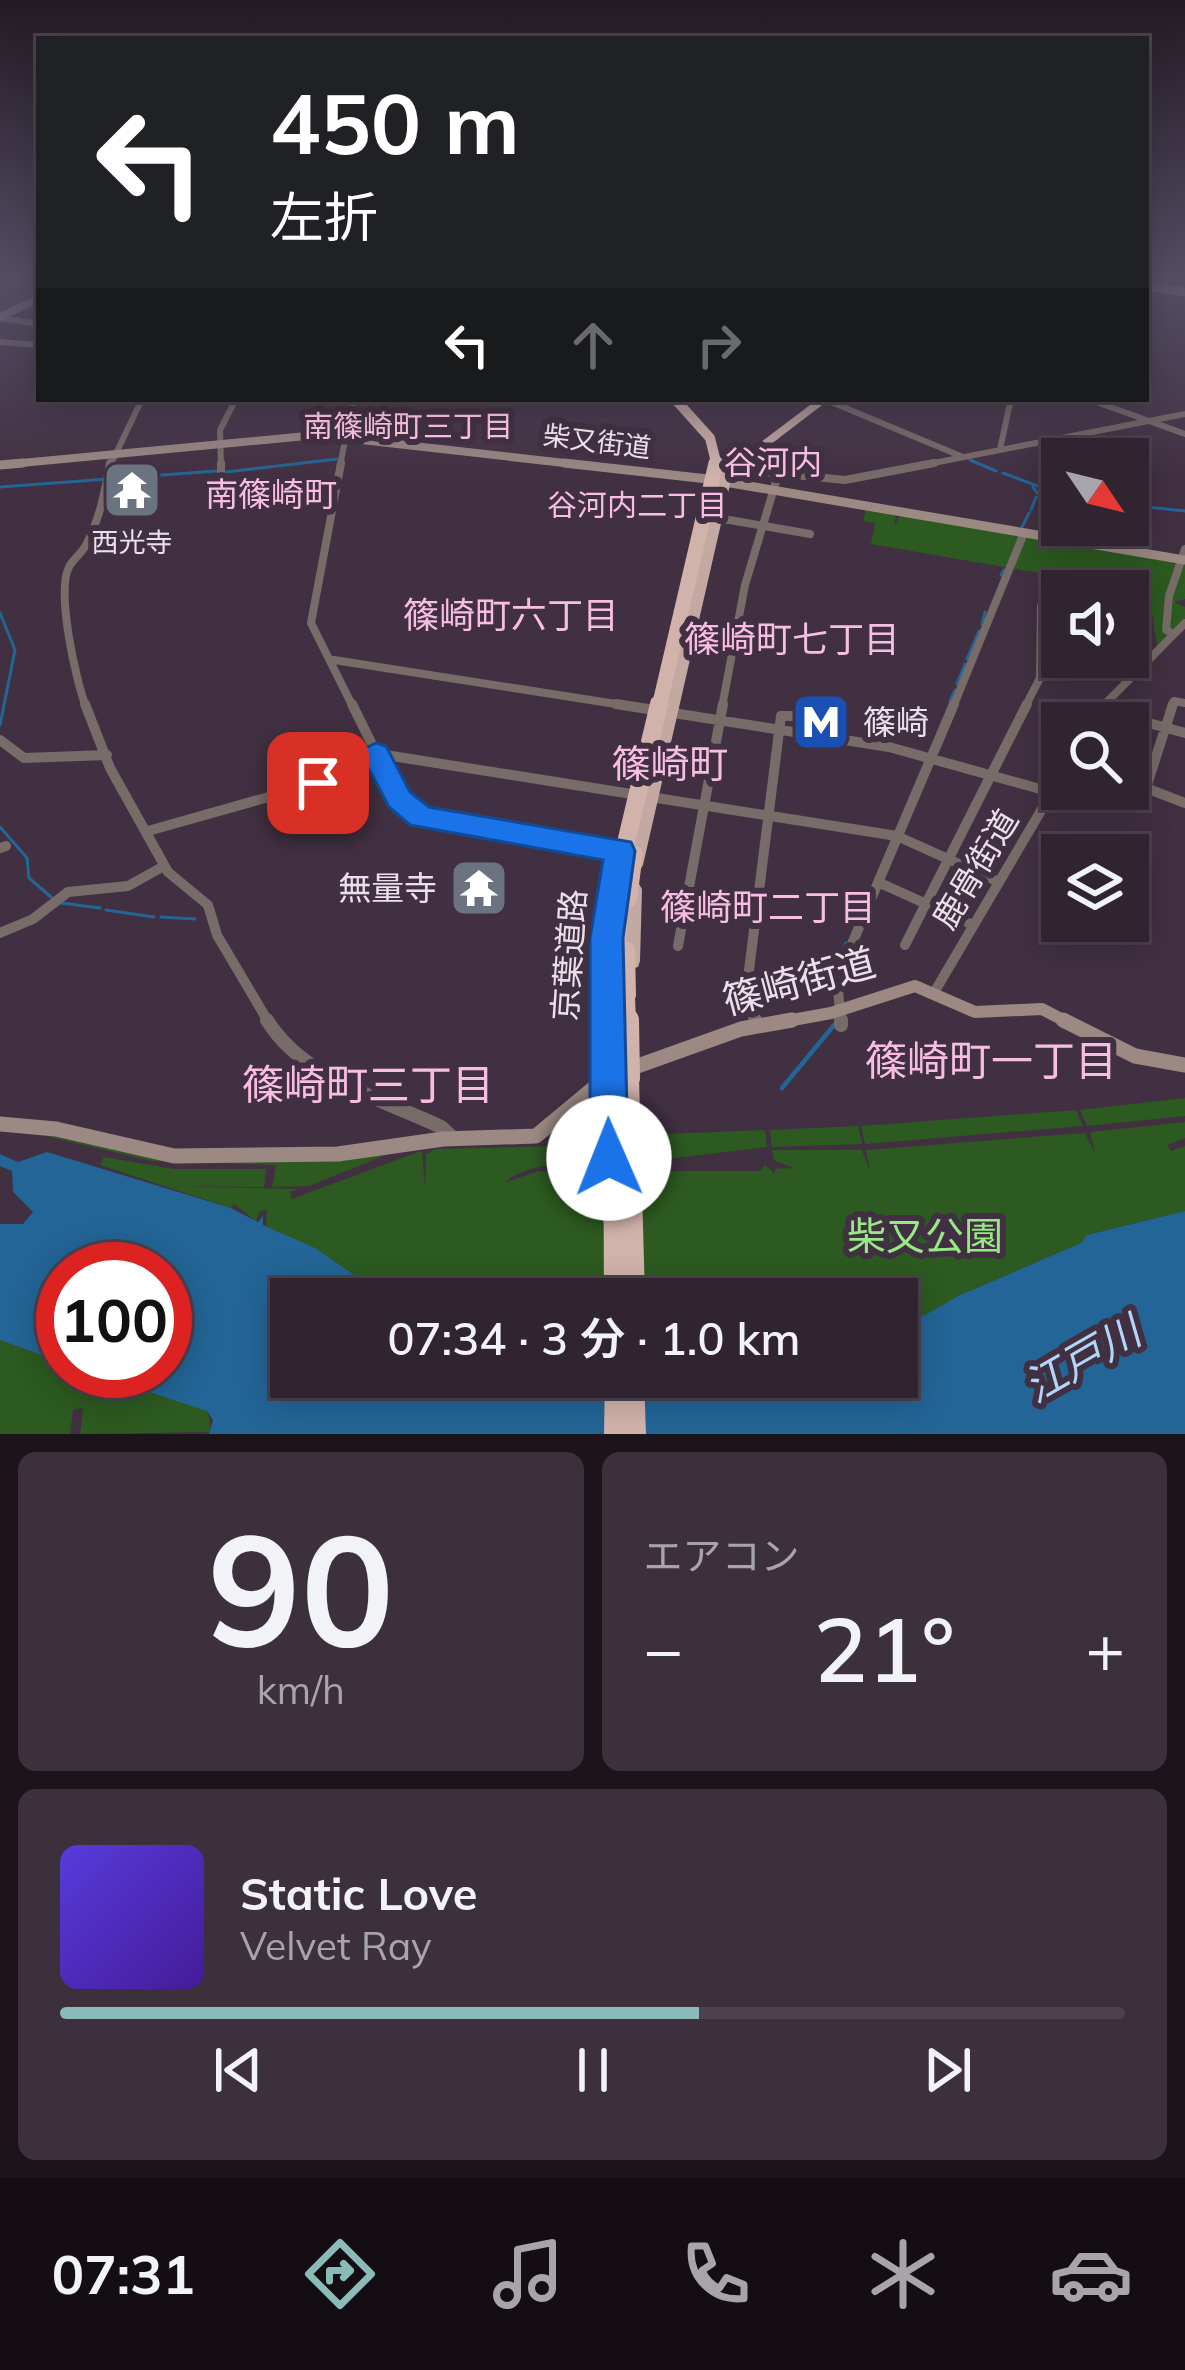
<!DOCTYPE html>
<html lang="ja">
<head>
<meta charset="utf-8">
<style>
	body { margin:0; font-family:Mulish,"Noto Sans JP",sans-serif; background:#3d303d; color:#f1f3f6; height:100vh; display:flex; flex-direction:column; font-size:45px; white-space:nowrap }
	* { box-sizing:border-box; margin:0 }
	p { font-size:39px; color:#a8a4ab }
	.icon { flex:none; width:66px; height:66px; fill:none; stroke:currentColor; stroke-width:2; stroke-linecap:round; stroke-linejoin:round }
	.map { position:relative; height:1434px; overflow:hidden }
	.drawer { display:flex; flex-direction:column; gap:18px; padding:18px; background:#1b141b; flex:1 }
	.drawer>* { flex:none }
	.top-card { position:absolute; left:36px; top:36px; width:1113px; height:366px; border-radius:0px; box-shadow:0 6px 30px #0003,0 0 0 3px #4c414d; background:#202124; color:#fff; overflow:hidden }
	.needle { width:78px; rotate:125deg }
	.fabs { position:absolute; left:1041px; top:438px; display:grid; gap:24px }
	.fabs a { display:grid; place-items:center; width:108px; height:108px; border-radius:0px; background:#312431; box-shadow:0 6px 30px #0003,0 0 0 3px #4c414d; font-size:60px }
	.speed { position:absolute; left:36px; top:1242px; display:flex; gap:24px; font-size:60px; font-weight:700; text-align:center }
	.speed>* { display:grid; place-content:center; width:156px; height:156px; border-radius:50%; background:#312431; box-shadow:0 6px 30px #0003,0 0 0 3px #4c414d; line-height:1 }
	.speed .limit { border:18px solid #d22; background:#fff; color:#111 }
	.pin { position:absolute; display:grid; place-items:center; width:102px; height:102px; color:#fff; margin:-51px; border-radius:24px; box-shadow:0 6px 18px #0006 }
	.me { position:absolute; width:132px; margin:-66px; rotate:359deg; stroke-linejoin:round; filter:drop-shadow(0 0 9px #0008) }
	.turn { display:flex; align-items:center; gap:42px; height:252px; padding:0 36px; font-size:54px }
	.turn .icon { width:156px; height:156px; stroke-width:2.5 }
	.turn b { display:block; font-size:84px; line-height:102px }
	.lanes { display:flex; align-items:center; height:114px; padding:0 36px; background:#0003; justify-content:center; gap:60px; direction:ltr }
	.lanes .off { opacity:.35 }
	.big { font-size:90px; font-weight:600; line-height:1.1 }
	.drawer .card { flex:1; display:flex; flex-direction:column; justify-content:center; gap:18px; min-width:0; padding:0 42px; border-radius:18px; background:#3d303d }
	.drawer .dial { align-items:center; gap:0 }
	.dial b { font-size:156px; line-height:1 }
	.song { display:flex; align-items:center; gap:36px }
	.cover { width:144px; height:144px; border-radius:18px; background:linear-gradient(135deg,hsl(250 70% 55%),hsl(260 70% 35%)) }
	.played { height:12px; border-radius:6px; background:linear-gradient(90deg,#8bbbb9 60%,#4c414d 60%) }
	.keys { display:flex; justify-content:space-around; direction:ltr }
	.heat { display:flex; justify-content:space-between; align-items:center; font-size:66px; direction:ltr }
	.drawer .tiles { flex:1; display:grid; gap:18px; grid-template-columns:1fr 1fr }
	.card:last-child { grid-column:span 2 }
	.trip { position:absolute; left:270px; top:1278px; width:648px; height:120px; border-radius:0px; background:#312431; box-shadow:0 6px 30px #0003,0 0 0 3px #4c414d; font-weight:600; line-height:120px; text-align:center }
	.tab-bar { display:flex; height:192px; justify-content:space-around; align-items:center; background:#140e14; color:#a8a4ab }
	.tab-bar .icon { width:84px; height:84px }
	.tab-bar .active { color:#8bbbb9 }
	.tab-bar b { font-size:54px; color:#f1f3f6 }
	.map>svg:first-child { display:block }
	.green { fill:#2c5a20 }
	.water { fill:#236596 }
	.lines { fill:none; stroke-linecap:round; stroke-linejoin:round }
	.stream-far1 { stroke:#236596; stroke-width:3 }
	.stream { stroke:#236596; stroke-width:4.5 }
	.tertiary-far3 { stroke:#786c68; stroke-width:6 }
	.tertiary-far2 { stroke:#786c68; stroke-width:8 }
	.tertiary-far1 { stroke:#786c68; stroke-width:10 }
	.tertiary { stroke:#786c68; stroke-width:14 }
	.secondary-far3 { stroke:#9c8983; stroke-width:8 }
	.secondary-far2 { stroke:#9c8983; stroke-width:9 }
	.secondary-far1 { stroke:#9c8983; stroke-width:12 }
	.secondary { stroke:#9c8983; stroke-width:15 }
	.primary { stroke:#b89f98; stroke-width:9 }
	.trunk { fill:#c4a9a2; fill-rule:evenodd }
	.motorway { fill:#d1b3ab; fill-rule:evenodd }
	.motorway-bridge-far3 { stroke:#d1b3ab; stroke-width:10 }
	.motorway-bridge-far2 { stroke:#d1b3ab; stroke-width:15 }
	.motorway-bridge-far1 { stroke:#d1b3ab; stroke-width:18 }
	.motorway-bridge { stroke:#d1b3ab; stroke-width:24 }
	.route { fill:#1a73e8; stroke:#114b97; stroke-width:3 }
	.labels { text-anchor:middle; stroke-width:12; stroke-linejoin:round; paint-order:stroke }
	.far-street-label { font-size:27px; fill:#ebe0ea; stroke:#413041 }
	.far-poi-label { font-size:27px; fill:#ebe0ea; stroke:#413041 }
	.far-neighbourhood-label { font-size:30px; fill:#f8bee1; stroke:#413041 }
	.far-quarter-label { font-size:33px; fill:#f8bee1; stroke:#413041 }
	.poi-label { font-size:33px; fill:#ebe0ea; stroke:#413041; text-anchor:start }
	.street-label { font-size:33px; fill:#ebe0ea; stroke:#413041 }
	.neighbourhood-label { font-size:36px; fill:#f8bee1; stroke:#413041 }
	.quarter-label { font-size:39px; fill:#f8bee1; stroke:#413041 }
	.near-street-label { font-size:39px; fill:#ebe0ea; stroke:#413041 }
	.near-park-label { font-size:39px; fill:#97e983; stroke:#413041 }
	.near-neighbourhood-label { font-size:42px; fill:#f8bee1; stroke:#413041 }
	.near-water-label { font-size:42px; font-style:italic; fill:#b0d7f9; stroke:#413041 }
</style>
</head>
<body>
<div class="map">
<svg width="1185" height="1434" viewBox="0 0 1185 1434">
	<rect width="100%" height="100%" fill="#413041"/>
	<path class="green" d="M 866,509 L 896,514 L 894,527 L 900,515 L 1185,563 L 1185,599 L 1174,602 L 1185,607 L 1185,618 L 1157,647 L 1149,592 L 871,544 L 875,523 L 863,521 Z
		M 1185,1098 L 1185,1116 L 1087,1126 L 1080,1110 Z
		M 1076,1110 L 1083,1126 L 865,1144 L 861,1126 Z
		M 1185,1122 L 1185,1138 L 1167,1145 L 1171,1151 L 1185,1146 L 1185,1211 L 1087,1235 L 1081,1243 L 958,1296 L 897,1331 L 897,1299 L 390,1299 L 266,1226 L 267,1210 L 260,1211 L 256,1221 L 234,1204 L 231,1208 L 100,1165 L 104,1157 L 174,1169 L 266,1169 L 264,1187 L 170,1186 L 299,1189 L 290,1192 L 292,1199 L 418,1152 L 422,1151 L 425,1187 L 426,1154 L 436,1149 L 598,1145 L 604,1155 C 578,1165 527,1161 506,1182 L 539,1171 L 760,1171 L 765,1165 L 775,1174 L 775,1169 L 793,1168 L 774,1160 L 772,1150 L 862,1150 L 870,1171 L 866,1150 L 1085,1133 L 1095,1153 L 1090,1132 Z
		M 858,1126 L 862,1144 L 772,1147 L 770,1130 Z
		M 765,1130 L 767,1147 L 635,1163 L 642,1145 L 667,1134 Z
		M 29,1132 L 33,1131 L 161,1159 L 388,1154 L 309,1186 L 272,1187 L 276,1165 L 152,1161 Z
		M 0,1340 L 63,1363 L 63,1371 L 86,1371 L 208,1411 L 211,1432 L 80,1434 L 83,1408 L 73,1410 L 70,1434 L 0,1434 Z"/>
	<path class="water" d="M 47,1152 L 231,1208 L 258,1222 L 263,1216 L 263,1225 L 315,1248 L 389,1299 L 291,1299 L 291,1377 L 556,1377 L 628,1403 L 646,1387 L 679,1377 L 897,1377 L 897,1331 L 958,1296 L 1081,1243 L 1087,1235 L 1185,1211 L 1185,1434 L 209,1434 L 213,1420 L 207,1411 L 86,1371 L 165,1371 L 165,1269 L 63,1269 L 63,1363 L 0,1340 L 0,1224 L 23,1224 L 33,1212 L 13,1192 L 12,1171 L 0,1166 L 0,1154 L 18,1162 Z"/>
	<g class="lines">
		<path class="stream-far1" d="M 970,460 L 996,471
			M 226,472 L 337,459
			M 1003,473 L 1062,495
			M 0,487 L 216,471
			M 1033,487 L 1037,493
			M 1128,505 L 1185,511
			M 1031,510 L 1036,497
			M 1022,527 L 1029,513
			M 1001,575 L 1004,570
			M 0,613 L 15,650 L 0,725
			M 982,624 L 985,612
			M 967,659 L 979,631
			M 957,684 L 965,664
			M 950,701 L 955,690
			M 0,827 L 27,858 L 29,878 L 51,897
			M 61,903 L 100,908
			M 106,910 L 154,917
			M 161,917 L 195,919
			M 839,955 L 846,943"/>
		<path class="stream" d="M 782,1088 L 835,1024"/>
		<path class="tertiary-far3" d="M 0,318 L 39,324
			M 0,342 L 39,345
			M 824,399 L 963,457
			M 1088,399 L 1185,434
			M 1000,449 L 1011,399
			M 110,466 L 142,399
			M 221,466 L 220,430 L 236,399
			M 340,466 L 353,399
			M 918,466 L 1185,414"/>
		<path class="tertiary-far2" d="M 221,463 L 221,472
			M 341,463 L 311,623 L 353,707
			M 733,469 L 845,480 L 934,463
			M 712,517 L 810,534
			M 1174,634 L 1166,630 L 1169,596 L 1185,549
			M 334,660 L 635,707
			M 86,707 C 76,681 56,592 69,567 C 73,559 82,553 86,545 C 100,518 105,492 110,463
			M 722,707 L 745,585 L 778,475
			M 953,707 L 1024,533
			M 1025,707 L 1040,678 L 1041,606
			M 1102,707 L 1185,623
			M 1172,707 L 1174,701 L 1185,703"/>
		<path class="tertiary-far1" d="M 85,704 L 110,768 L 168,872 L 208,905 L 217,935 L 269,1023
			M 352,704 L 398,797 L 421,817 L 620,851
			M 616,704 L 889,747 L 1051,792
			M 1101,710 L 1185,733
			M 1093,723 L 1104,704
			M 0,740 L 24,758 L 107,755
			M 1128,781 L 1185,803
			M 1146,788 L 1173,704
			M 148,831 L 318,783 L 379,754 L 897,836 L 999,882
			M 0,848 L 6,846
			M 880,883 L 973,925
			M 0,933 L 33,919 L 68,892 L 128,886 L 164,866
			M 905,945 L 1027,704
			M 678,946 L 723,704
			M 935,991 L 1062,775
			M 755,1023 L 748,978 L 781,716 L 800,716 L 810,734
			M 841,1023 L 837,979 L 954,704"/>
		<path class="tertiary" d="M 267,1020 C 302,1078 382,1099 441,1127 L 453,1138
			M 755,1020 L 756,1026
			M 841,1020 L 841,1025"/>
		<path class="secondary-far3" d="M 0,317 L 39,298
			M 0,465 L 317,435 L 591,466"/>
		<path class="secondary-far2" d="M 564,463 L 717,480
			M 0,465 L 23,463
			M 725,482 L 1185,560"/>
		<path class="secondary-far1" d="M 776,1023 L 831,1013 L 915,986 L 975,1012 L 1042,1009 L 1069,1023"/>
		<path class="secondary" d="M 1063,1020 L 1135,1056 L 1185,1065
			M 632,1068 L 741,1029 L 792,1020
			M 0,1124 L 56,1129 L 174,1156 L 338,1154 L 443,1139 L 536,1136 L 601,1082"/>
		<path class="primary" d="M 1146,286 L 1185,292"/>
		<path class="trunk" d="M 818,399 L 830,399 L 728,477 L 731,480 L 643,865 L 640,870 L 634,872 L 628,870 L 625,865 L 717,490 L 713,495 L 709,497 L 703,493 L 713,478 Z
			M 633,882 L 639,884 L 642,889 L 640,961 L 638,967 L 631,969 L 624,967 L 622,961 L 624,889 L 627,884 Z
			M 600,975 L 607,977 L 609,983 L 610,1082 L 607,1089 L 600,1092 L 593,1089 L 590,1082 L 591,983 L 593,977 Z"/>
		<path class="motorway" d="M 634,846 L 641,848 L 643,853 L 637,900 L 634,906 L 627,908 L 621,906 L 619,942 L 625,940 L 632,943 L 635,949 L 636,996 L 633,1003 L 626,1005 L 619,1003 L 616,997 L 613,1003 L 606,1005 L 599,1003 L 596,996 L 602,890 L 605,884 L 612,882 L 620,886 L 627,848 Z
			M 628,1067 L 636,1071 L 639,1078 L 645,1299 L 604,1299 L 603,1084 L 606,1076 L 614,1073 L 618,1075 L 620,1071 Z
			M 605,1377 L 644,1377 L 646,1434 L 604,1434 Z"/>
		<path class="motorway-bridge-far3" d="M 675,399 L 710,438 L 717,466"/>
		<path class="motorway-bridge-far2" d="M 659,707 L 716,463"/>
		<path class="motorway-bridge-far1" d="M 626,996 L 627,1023
			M 614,1023 L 620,868 L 659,704"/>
		<path class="motorway-bridge" d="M 614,1020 L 614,1084
			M 627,1020 L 628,1078"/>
	</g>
	<linearGradient id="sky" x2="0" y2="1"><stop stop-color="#241a24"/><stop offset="0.58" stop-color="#544e65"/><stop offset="1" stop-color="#544e65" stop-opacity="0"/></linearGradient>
	<rect width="1185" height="480" fill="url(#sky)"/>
	<path class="route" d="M 376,743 L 386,746 L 410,792 L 429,807 L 631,842 L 635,851 L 623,938 L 628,1158 L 623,1171 L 609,1177 L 595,1171 L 590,1158 L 590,938 L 603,860 L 410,825 L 389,807 L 369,769 L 329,790 L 308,790 L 304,783 L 308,775 Z"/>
	<defs>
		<symbol id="temple-square" viewBox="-11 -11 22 22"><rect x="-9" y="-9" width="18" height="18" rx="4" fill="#6b7280" stroke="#413041"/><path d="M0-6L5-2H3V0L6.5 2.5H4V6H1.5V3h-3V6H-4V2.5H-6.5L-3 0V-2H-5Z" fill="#fff"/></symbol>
		<symbol id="metro-square" viewBox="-11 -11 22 22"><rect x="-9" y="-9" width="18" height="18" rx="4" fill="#1a4fb4" stroke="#413041"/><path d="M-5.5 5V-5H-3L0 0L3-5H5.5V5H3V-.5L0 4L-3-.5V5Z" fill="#fff"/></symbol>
	</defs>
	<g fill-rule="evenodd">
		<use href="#temple-square" x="99" y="457" width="66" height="66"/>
		<use href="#metro-square" x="788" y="689" width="66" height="66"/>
		<use href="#temple-square" x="446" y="855" width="66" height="66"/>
	</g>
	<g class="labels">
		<g class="far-street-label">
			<text transform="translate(597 442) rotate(7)" y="9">柴又街道</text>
		</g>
		<g class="far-poi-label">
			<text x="132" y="552">西光寺</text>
		</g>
		<g class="far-neighbourhood-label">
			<text x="408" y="437">南篠崎町三丁目</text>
			<text x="637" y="516">谷河内二丁目</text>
		</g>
		<g class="far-quarter-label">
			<text x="773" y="474">谷河内</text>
			<text x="271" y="506">南篠崎町</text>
		</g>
		<g class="poi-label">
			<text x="863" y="734">篠崎</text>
			<text x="437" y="900" text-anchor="end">無量寺</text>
		</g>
		<g class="street-label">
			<text transform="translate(975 869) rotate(-59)" y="12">鹿骨街道</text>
			<text transform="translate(569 955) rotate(-86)" y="12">京葉道路</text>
		</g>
		<g class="neighbourhood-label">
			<text x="511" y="628">篠崎町六丁目</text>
			<text x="792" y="652">篠崎町七丁目</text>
			<text x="768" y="920">篠崎町二丁目</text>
		</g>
		<g class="quarter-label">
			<text x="670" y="778">篠崎町</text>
		</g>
		<g class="near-street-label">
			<text transform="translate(799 981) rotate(-15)" y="14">篠崎街道</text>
		</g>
		<g class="near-park-label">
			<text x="925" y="1250">柴又公園</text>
		</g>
		<g class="near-neighbourhood-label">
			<text x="991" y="1076">篠崎町一丁目</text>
			<text x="368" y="1100">篠崎町三丁目</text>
		</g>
		<g class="near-water-label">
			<text transform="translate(1082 1359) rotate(-30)" y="15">江戸川</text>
		</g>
	</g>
</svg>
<div class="fabs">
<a><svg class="needle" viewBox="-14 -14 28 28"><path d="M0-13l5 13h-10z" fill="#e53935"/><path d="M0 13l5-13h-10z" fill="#a8a4ab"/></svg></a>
<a><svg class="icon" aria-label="sound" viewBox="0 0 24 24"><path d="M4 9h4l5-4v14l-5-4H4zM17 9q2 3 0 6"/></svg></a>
<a><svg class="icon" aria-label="search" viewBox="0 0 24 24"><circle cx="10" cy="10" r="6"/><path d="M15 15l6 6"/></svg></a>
<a><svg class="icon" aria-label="layers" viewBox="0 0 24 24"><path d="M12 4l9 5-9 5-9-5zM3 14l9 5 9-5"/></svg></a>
</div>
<div class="speed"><div class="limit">100</div></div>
<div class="pin" style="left:318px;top:783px;background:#d93025"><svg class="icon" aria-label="arrive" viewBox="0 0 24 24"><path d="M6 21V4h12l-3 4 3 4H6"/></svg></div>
<svg class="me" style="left:609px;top:1158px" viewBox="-20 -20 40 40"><circle r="19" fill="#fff"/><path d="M0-13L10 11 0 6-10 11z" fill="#1a73e8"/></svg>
<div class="trip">07:34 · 3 分 · 1.0 km</div>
<div class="top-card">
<div class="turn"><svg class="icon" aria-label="left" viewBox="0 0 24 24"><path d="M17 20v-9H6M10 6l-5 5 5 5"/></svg><div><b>450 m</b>左折</div></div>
<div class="lanes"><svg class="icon" aria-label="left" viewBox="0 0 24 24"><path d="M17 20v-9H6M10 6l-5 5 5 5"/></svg><svg class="icon off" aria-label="ahead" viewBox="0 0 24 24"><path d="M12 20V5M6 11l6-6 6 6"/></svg><svg class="icon off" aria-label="right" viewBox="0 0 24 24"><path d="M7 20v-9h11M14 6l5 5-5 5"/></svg></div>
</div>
</div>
<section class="drawer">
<div class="tiles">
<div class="card dial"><b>90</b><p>km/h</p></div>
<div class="card"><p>エアコン</p>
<div class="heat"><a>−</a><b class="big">21°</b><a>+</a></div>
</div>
<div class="card">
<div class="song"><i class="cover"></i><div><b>Static Love</b><p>Velvet Ray</p></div></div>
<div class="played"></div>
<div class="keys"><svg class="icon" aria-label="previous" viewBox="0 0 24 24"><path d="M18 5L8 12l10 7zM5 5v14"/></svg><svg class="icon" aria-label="pause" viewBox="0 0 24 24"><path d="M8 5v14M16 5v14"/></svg><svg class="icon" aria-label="next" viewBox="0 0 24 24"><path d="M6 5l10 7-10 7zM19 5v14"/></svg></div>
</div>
</div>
</section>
<nav class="tab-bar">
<b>07:31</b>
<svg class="icon active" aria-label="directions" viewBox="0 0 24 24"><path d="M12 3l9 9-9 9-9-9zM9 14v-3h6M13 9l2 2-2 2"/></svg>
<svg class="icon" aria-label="music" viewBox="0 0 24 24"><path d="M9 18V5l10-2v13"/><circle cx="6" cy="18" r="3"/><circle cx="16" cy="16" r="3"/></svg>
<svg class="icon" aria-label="phone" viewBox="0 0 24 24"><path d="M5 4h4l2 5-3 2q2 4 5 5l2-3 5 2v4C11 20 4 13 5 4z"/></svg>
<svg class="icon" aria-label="climate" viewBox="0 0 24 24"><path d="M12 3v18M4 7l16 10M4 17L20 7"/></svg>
<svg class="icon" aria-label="car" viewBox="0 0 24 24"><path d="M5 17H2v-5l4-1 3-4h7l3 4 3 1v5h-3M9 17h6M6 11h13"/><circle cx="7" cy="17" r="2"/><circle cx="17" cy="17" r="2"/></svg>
</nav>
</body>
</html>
